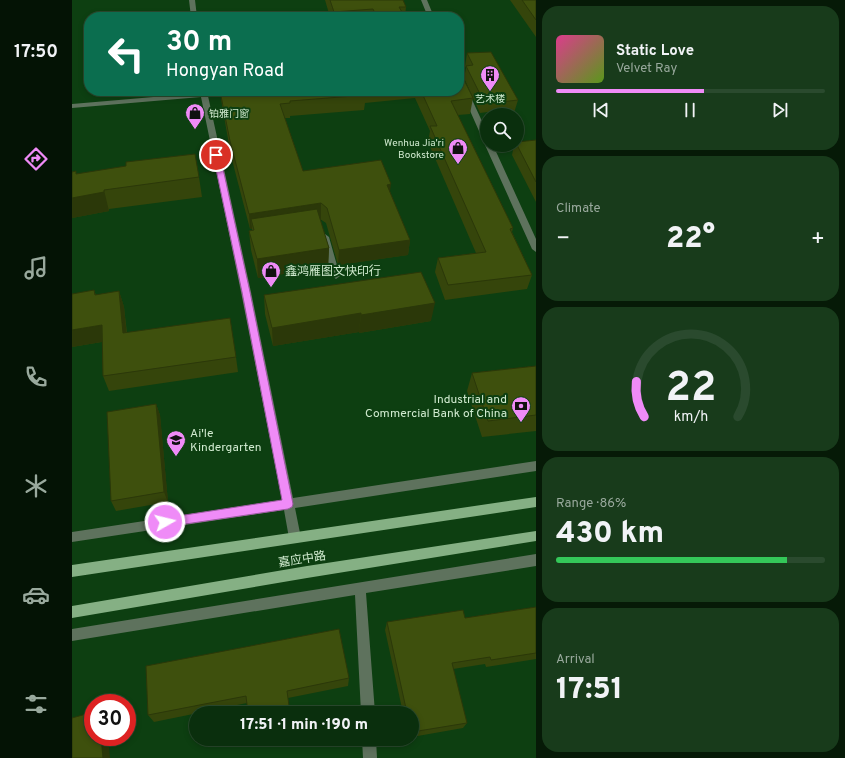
<!DOCTYPE html>
<html lang="en">
<head>
<meta charset="utf-8">
<style>
	body { margin:0; font-family:Overpass,"Noto Sans SC",sans-serif; background:#183b1b; color:#f1f3f6; height:100vh; display:flex; flex-direction:column; font-size:15px; white-space:nowrap }
	* { box-sizing:border-box; margin:0 }
	p { font-size:13px; color:#99a99d }
	.icon { flex:none; width:22px; height:22px; fill:none; stroke:currentColor; stroke-width:2; stroke-linecap:round; stroke-linejoin:round }
	.map { position:relative; flex:1; overflow:hidden }
	.sheet { display:flex; flex-direction:column; gap:6px; padding:6px; background:#061a07; width:309px }
	.sheet>* { flex:none }
	.banner { position:absolute; left:12px; top:12px; width:380px; height:84px; border-radius:16px; box-shadow:0 2px 6px #0003,0 0 0 1px #2a4a2e; background:#0b6e4f; color:#fff; overflow:hidden }
	.controls { position:absolute; left:408px; top:108px; display:grid; gap:8px }
	.controls a { display:grid; place-items:center; width:44px; height:44px; border-radius:50%; background:#0a2f0d; box-shadow:0 2px 6px #0003,0 0 0 1px #2a4a2e; font-size:20px }
	.speed { position:absolute; left:12px; top:694px; display:flex; gap:8px; font-size:20px; font-weight:700; text-align:center }
	.speed>* { display:grid; place-content:center; width:52px; height:52px; border-radius:50%; background:#0a2f0d; box-shadow:0 2px 6px #0003,0 0 0 1px #2a4a2e; line-height:1 }
	.speed .limit { border:6px solid #d22; background:#fff; color:#111 }
	.pin { position:absolute; display:grid; place-items:center; width:34px; height:34px; color:#fff; margin:-17px; border:2px solid #fff; border-radius:50%; box-shadow:0 1px 4px #0007 }
	.me { position:absolute; width:44px; margin:-22px; rotate:82deg; stroke-linejoin:round; filter:drop-shadow(0 0 3px #0008) }
	.turn { display:flex; align-items:center; gap:14px; height:84px; padding:0 16px; font-size:18px }
	.turn .icon { width:52px; height:52px; stroke-width:2.5 }
	.turn b { display:block; font-size:28px; line-height:34px }
	.big { font-size:30px; font-weight:800; line-height:1.1 }
	.sheet .tile { flex:1; display:flex; flex-direction:column; justify-content:center; gap:6px; min-width:0; padding:0 14px; border-radius:16px; background:#183b1b }
	.sheet .dial { align-items:center; gap:0 }
	.dial svg { height:104px; overflow:visible; fill:none; stroke:#2a4a2e; stroke-width:7; stroke-linecap:round; text-anchor:middle }
	.dial text { fill:#f1f3f6; stroke:none }
	.song { display:flex; align-items:center; gap:12px }
	.cover { width:48px; height:48px; border-radius:6px; background:linear-gradient(135deg,hsl(330 70% 55%),hsl(90 70% 35%)) }
	.played { height:4px; border-radius:2px; background:linear-gradient(90deg,#ef8bf7 55%,#2a4a2e 55%) }
	.keys { display:flex; justify-content:space-around; direction:ltr }
	.heat { display:flex; justify-content:space-between; align-items:center; font-size:22px; direction:ltr }
	.charge { height:6px; border-radius:3px; background:linear-gradient(90deg,#34c759 86%,#2a4a2e 0) }
	.trip { position:absolute; left:117px; top:706px; width:230px; height:40px; border-radius:20px; background:#0a2f0d; box-shadow:0 2px 6px #0003,0 0 0 1px #2a4a2e; font-weight:800; line-height:40px; text-align:center }
	main { display:flex; flex:1; min-height:0 }
	.menu { display:flex; flex-direction:column; width:72px; justify-content:space-around; align-items:center; background:#041305; color:#99a99d }
	.menu .icon { width:28px; height:28px }
	.menu .on { color:#ef8bf7 }
	.menu b { font-size:18px; color:#f1f3f6 }
	.map>svg:first-child { display:block }
	.lines { fill:none; stroke-linecap:round; stroke-linejoin:round }
	.minor { fill:#5e725d; fill-rule:evenodd }
	.major { fill:#85b084; fill-rule:evenodd }
	.wall { fill:#35450b }
	.shaded-wall { fill:#2b3809 }
	.building { fill:#3e500d; stroke:#2b3809 }
	.route { fill:#ef8bf7; stroke:#9b5aa1 }
	.labels { text-anchor:middle; stroke-width:4; stroke-linejoin:round; paint-order:stroke }
	.far-poi-label { font-size:10px; fill:#d0eacf; stroke:#0d3f11 }
	.poi-label { font-size:12px; fill:#d0eacf; stroke:#0d3f11; text-anchor:start }
	.street-label { font-size:12px; fill:#d0eacf; stroke:#0d3f11 }
</style>
</head>
<body>
<main>
<nav class="menu">
<b>17:50</b>
<svg class="icon on" aria-label="directions" viewBox="0 0 24 24"><path d="M12 3l9 9-9 9-9-9zM9 14v-3h6M13 9l2 2-2 2"/></svg>
<svg class="icon" aria-label="music" viewBox="0 0 24 24"><path d="M9 18V5l10-2v13"/><circle cx="6" cy="18" r="3"/><circle cx="16" cy="16" r="3"/></svg>
<svg class="icon" aria-label="phone" viewBox="0 0 24 24"><path d="M5 4h4l2 5-3 2q2 4 5 5l2-3 5 2v4C11 20 4 13 5 4z"/></svg>
<svg class="icon" aria-label="climate" viewBox="0 0 24 24"><path d="M12 3v18M4 7l16 10M4 17L20 7"/></svg>
<svg class="icon" aria-label="car" viewBox="0 0 24 24"><path d="M5 17H2v-5l4-1 3-4h7l3 4 3 1v5h-3M9 17h6M6 11h13"/><circle cx="7" cy="17" r="2"/><circle cx="17" cy="17" r="2"/></svg>
<svg class="icon" aria-label="filters" viewBox="0 0 24 24"><path d="M4 7h16M4 17h16"/><circle cx="9" cy="7" r="2"/><circle cx="15" cy="17" r="2"/></svg>
</nav>
<div class="map">
<svg width="464" height="758" viewBox="0 0 464 758">
	<rect width="100%" height="100%" fill="#0d3f11"/>
	<g class="lines">
		<path class="minor" d="M 117,0 L 123,0 L 125,17 L 119,17 Z
			M 349,0 L 355,0 L 362,17 L 356,17 Z
			M 387,76 L 390,78 L 415,132 L 415,142 L 411,140 L 387,86 Z
			M 127,91 L 175,91 L 171,93 L 136,96 L 179,292 L 221,498 L 464,461 L 464,471 L 223,508 L 229,538 L 227,542 L 223,543 L 219,542 L 217,538 L 212,510 L 0,542 L 0,532 L 210,500 L 169,292 L 129,97 L 0,108 L 0,104 L 128,93 Z
			M 414,143 L 415,145 L 421,145 L 464,239 L 464,252 L 460,249 L 413,145 Z
			M 253,234 L 257,237 L 268,276 L 264,279 L 260,276 L 249,237 Z
			M 464,554 L 464,566 L 294,593 L 303,713 L 289,713 L 283,595 L 0,641 L 0,629 Z
			M 290,739 L 304,739 L 305,758 L 291,758 Z"/>
		<path class="major" d="M 464,497 L 464,507 L 0,577 L 0,565 Z
			M 464,531 L 464,541 L 235,578 L 0,618 L 0,606 L 235,566 Z"/>
	</g>
	<path class="wall" d="M 253,0 L 331,0 L 334,7 L 333,17 L 258,17 Z
		M 438,0 L 464,0 L 464,37 Z
		M 395,53 L 446,100 L 442,113 L 417,115 L 416,112 L 408,113 L 392,78 L 394,68 L 393,66 Z
		M 388,72 L 401,98 L 398,114 L 386,115 L 441,228 L 440,232 L 460,275 L 455,289 L 373,300 L 363,272 L 366,258 L 404,253 L 356,142 L 358,131 L 343,98 L 293,103 L 292,110 L 218,116 L 218,118 L 213,118 L 231,171 L 318,192 L 338,240 L 336,255 L 266,265 L 254,223 L 248,219 L 257,248 L 256,267 L 186,278 L 179,250 L 177,231 L 180,230 L 180,229 L 178,229 L 159,156 L 150,105 L 148,91 L 387,91 Z
		M 464,140 L 464,202 L 440,155 L 442,145 L 445,145 Z
		M 0,172 L 5,174 L 127,177 L 130,197 L 37,209 L 37,211 L 0,218 Z
		M 22,290 L 24,295 L 47,291 L 52,307 L 55,333 L 164,357 L 166,372 L 37,391 L 31,376 L 30,342 L 0,347 Z
		M 192,295 L 359,321 L 287,333 L 287,332 L 201,346 L 193,314 Z
		M 464,366 L 464,431 L 410,437 L 395,391 L 400,373 Z
		M 84,404 L 88,415 L 96,502 L 44,511 L 39,501 Z
		M 464,607 L 464,659 L 414,667 L 413,664 L 381,669 L 395,723 L 391,728 L 340,737 L 340,713 L 331,713 L 313,630 L 315,622 L 393,618 Z
		M 74,666 L 277,678 L 276,686 L 216,698 L 175,703 L 82,722 L 76,715 Z"/>
	<path class="shaded-wall" d="M 319,184 L 317,199 L 315,185 Z
		M 32,190 L 37,211 L 0,218 L 0,198 Z
		M 249,203 L 249,219 L 182,229 L 179,219 L 180,229 L 178,229 L 177,214 Z
		M 338,240 L 336,255 L 266,265 L 267,250 Z
		M 257,248 L 256,267 L 186,278 L 185,259 Z
		M 47,291 L 52,307 L 56,349 L 51,333 Z
		M 363,303 L 359,321 L 287,333 L 289,315 Z
		M 289,313 L 287,332 L 201,346 L 200,328 Z
		M 30,325 L 35,341 L 0,347 L 0,330 Z
		M 84,404 L 88,415 L 96,502 L 92,492 Z
		M 29,737 L 36,737 L 38,758 L 31,758 Z"/>
	<path class="building" d="M 258,0 L 331,0 L 334,7 L 327,7 L 333,17 L 305,17 L 301,9 L 262,12 Z
		M 450,0 L 464,0 L 464,20 Z
		M 419,52 L 446,100 L 420,103 L 419,99 L 411,100 L 394,66 L 401,65 L 395,53 Z
		M 387,64 L 388,64 L 388,72 L 401,98 L 379,101 L 441,228 L 438,229 L 460,275 L 376,285 L 366,258 L 414,252 L 358,126 L 365,126 L 349,91 L 387,91 Z
		M 148,91 L 292,91 L 294,95 L 218,101 L 218,103 L 208,104 L 231,171 L 309,160 L 319,184 L 315,185 L 338,240 L 267,250 L 255,208 L 249,203 L 177,214 L 158,141 Z
		M 464,140 L 464,182 L 445,145 L 445,142 Z
		M 123,154 L 127,177 L 32,190 L 32,192 L 0,198 L 0,172 L 4,171 L 4,174 L 54,166 L 54,162 Z
		M 245,209 L 257,248 L 185,259 L 177,231 L 182,230 L 179,219 Z
		M 349,272 L 363,303 L 289,315 L 289,313 L 200,328 L 192,295 Z
		M 22,290 L 23,295 L 47,291 L 51,333 L 158,318 L 164,357 L 31,376 L 30,325 L 0,330 L 0,294 Z
		M 464,366 L 464,415 L 416,421 L 400,373 Z
		M 84,404 L 92,492 L 39,501 L 35,412 Z
		M 464,607 L 464,653 L 419,660 L 418,657 L 380,663 L 395,723 L 340,732 L 340,713 L 335,713 L 315,622 L 391,610 L 393,618 Z
		M 267,629 L 277,678 L 215,691 L 218,713 L 176,713 L 174,696 L 76,715 L 74,666 Z
		M 21,712 L 21,737 L 29,737 L 31,758 L 0,758 L 0,718 Z"/>
	<path class="route" d="M 144,153 L 148,155 L 178,292 L 221,504 L 220,507 L 216,509 L 93,527 L 89,526 L 87,522 L 89,519 L 93,518 L 210,500 L 170,292 L 141,155 Z"/>
	<defs>
		<symbol id="building-pin" viewBox="-11 -11 22 30"><path d="M0 17L-7.5 6A9.5 9.5 0 1 1 7.5 6Z" fill="#ef8bf7" stroke="#0d3f11"/><path d="M-4-6H4V6H1V3H-1V6H-4ZM-2.5-4.3h1.7v1.8h-1.7ZM.8-4.3h1.7v1.8H.8ZM-2.5-1h1.7V.8h-1.7ZM.8-1h1.7V.8H.8Z" fill="#111"/></symbol>
		<symbol id="shop-pin" viewBox="-11 -11 22 30"><path d="M0 17L-7.5 6A9.5 9.5 0 1 1 7.5 6Z" fill="#ef8bf7" stroke="#0d3f11"/><path d="M-5-2.5h2.3a2.7 3.5 0 0 1 5.4 0H5L5.5 6h-11ZM-1.5-2.5h3a1.5 2.3 0 0 0-3 0Z" fill="#111"/></symbol>
		<symbol id="bank-pin" viewBox="-11 -11 22 30"><path d="M0 17L-7.5 6A9.5 9.5 0 1 1 7.5 6Z" fill="#ef8bf7" stroke="#0d3f11"/><path d="M-6-4H6V4H-6ZM0-2.3a2.3 2.3 0 1 0 0 4.6a2.3 2.3 0 1 0 0-4.6Z" fill="#111"/></symbol>
		<symbol id="school-pin" viewBox="-11 -11 22 30"><path d="M0 17L-7.5 6A9.5 9.5 0 1 1 7.5 6Z" fill="#ef8bf7" stroke="#0d3f11"/><path d="M0-5L7-2L0 1L-7-2ZM-4 1L0 2.5L4 1V4Q0 6-4 4Z" fill="#111"/></symbol>
	</defs>
	<g fill-rule="evenodd">
		<use href="#building-pin" x="407" y="64" width="22" height="30"/>
		<use href="#shop-pin" x="112" y="102" width="22" height="30"/>
		<use href="#shop-pin" x="375" y="137" width="22" height="30"/>
		<use href="#shop-pin" x="188" y="260" width="22" height="30"/>
		<use href="#bank-pin" x="438" y="395" width="22" height="30"/>
		<use href="#school-pin" x="93" y="429" width="22" height="30"/>
	</g>
	<g class="labels">
		<g class="far-poi-label">
			<text x="418" y="102">艺术楼</text>
			<text x="137" y="117" text-anchor="start">铂雅门窗</text>
			<text x="372" y="146" text-anchor="end">Wenhua Jia'ri<tspan x="372" dy="12">Bookstore</tspan></text>
		</g>
		<g class="poi-label">
			<text x="213" y="275">鑫鸿雁图文快印行</text>
			<text x="435" y="403" text-anchor="end">Industrial and<tspan x="435" dy="14">Commercial Bank of China</tspan></text>
			<text x="118" y="437">Ai'le<tspan x="118" dy="14">Kindergarten</tspan></text>
		</g>
		<g class="street-label">
			<text transform="translate(230 559) rotate(-9)" y="4">嘉应中路</text>
		</g>
	</g>
</svg>
<div class="controls">
<a><svg class="icon" aria-label="search" viewBox="0 0 24 24"><circle cx="10" cy="10" r="6"/><path d="M15 15l6 6"/></svg></a>
</div>
<div class="speed"><div class="limit">30</div></div>
<div class="pin" style="left:144px;top:155px;background:#d93025"><svg class="icon" aria-label="arrive" viewBox="0 0 24 24"><path d="M6 21V4h12l-3 4 3 4H6"/></svg></div>
<svg class="me" style="left:93px;top:522px" viewBox="-20 -20 40 40"><circle r="17" fill="#ef8bf7" stroke="#fff" stroke-width="3"/><path d="M0-11L8 9 0 5-8 9z" fill="#fff"/></svg>
<div class="trip">17:51 · 1 min · 190 m</div>
<div class="banner">
<div class="turn"><svg class="icon" aria-label="left" viewBox="0 0 24 24"><path d="M17 20v-9H6M10 6l-5 5 5 5"/></svg><div><b>30 m</b>Hongyan Road</div></div>
</div>
</div>
<section class="sheet">
<div class="tile">
<div class="song"><i class="cover"></i><div><b>Static Love</b><p>Velvet Ray</p></div></div>
<div class="played"></div>
<div class="keys"><svg class="icon" aria-label="previous" viewBox="0 0 24 24"><path d="M18 5L8 12l10 7zM5 5v14"/></svg><svg class="icon" aria-label="pause" viewBox="0 0 24 24"><path d="M8 5v14M16 5v14"/></svg><svg class="icon" aria-label="next" viewBox="0 0 24 24"><path d="M6 5l10 7-10 7zM19 5v14"/></svg></div>
</div>
<div class="tile"><p>Climate</p>
<div class="heat"><a>−</a><b class="big">22°</b><a>+</a></div>
</div>
<div class="tile dial"><svg viewBox="0 0 100 80">
<path d="M14 69A42 42 0 1 1 86 69"/>
<path d="M14 69A42 42 0 0 1 8 42" stroke="#ef8bf7"/>
<text x="50" y="56" font-size="32" font-weight="700">22</text>
<text x="50" y="72" font-size="11">km/h</text>
</svg></div>
<div class="tile"><p>Range · 86%</p><b class="big">430 km</b><div class="charge"></div></div>
<div class="tile"><p>Arrival</p><b class="big">17:51</b></div>
</section>
</main>
</body>
</html>
